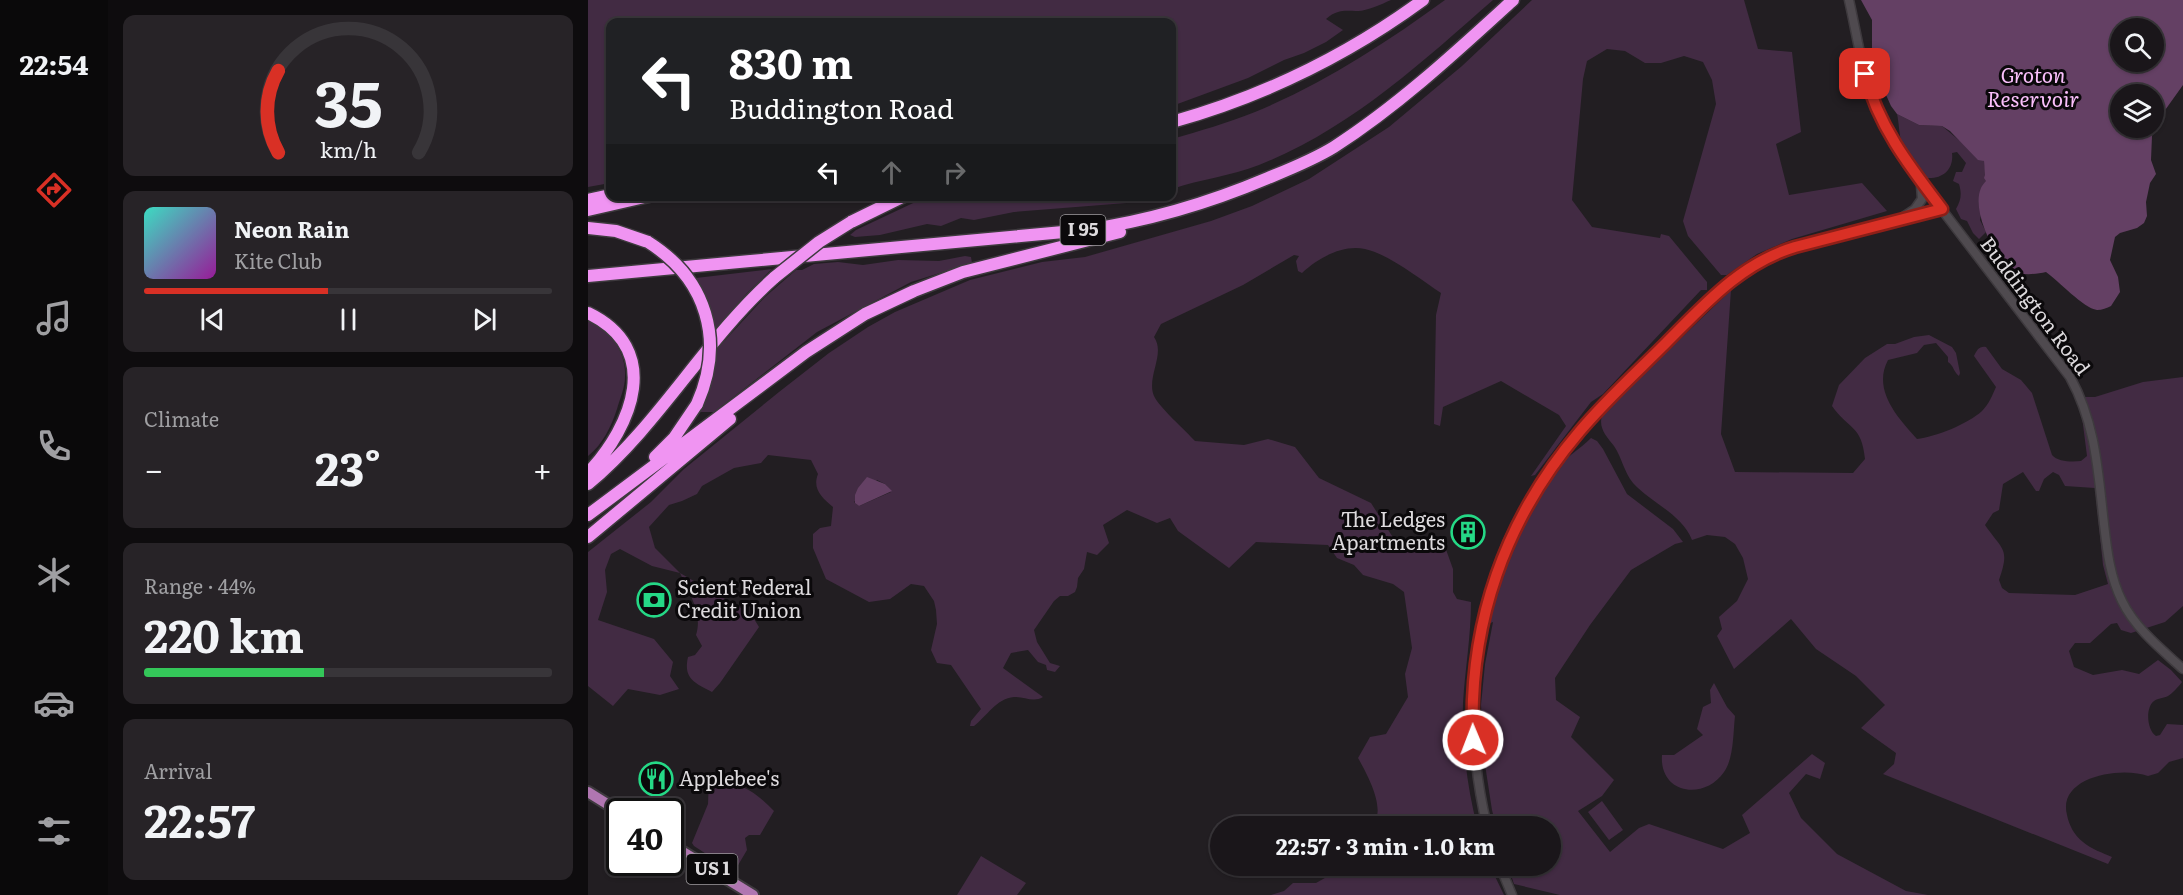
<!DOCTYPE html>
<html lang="en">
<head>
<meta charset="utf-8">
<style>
	body { margin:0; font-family:Literata,serif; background:#272327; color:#f1f3f6; height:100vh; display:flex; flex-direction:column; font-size:22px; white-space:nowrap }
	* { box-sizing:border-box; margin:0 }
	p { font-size:20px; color:#9f9fa2 }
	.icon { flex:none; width:33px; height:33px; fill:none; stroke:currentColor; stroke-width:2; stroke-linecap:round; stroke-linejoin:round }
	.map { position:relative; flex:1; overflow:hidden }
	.details { display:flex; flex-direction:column; gap:15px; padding:15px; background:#0e0c0e; width:480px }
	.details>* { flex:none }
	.top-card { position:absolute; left:18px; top:18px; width:570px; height:183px; border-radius:12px; box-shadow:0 2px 4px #0004,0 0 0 2px #383539; background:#202124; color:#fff; overflow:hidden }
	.tools { position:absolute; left:1522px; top:18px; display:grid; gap:12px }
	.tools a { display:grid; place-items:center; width:54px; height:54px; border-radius:50%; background:#1a161a; box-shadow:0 2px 4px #0004,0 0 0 2px #383539; font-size:30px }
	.speed { position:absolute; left:18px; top:798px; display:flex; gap:12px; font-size:30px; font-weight:700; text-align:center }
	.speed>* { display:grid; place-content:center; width:78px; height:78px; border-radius:50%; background:#1a161a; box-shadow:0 2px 4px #0004,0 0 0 2px #383539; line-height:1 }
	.speed .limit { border:3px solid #111; border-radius:9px; background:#fff; color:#111 }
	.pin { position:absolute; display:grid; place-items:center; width:51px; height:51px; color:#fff; margin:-26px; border-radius:12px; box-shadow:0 3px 9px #0006 }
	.me { position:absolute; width:66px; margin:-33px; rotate:359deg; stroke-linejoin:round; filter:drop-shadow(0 0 4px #0008) }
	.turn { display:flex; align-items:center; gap:21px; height:126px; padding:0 24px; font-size:27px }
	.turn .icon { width:78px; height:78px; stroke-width:2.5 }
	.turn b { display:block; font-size:42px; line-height:51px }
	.lanes { display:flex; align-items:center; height:57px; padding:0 24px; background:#0003; justify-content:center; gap:30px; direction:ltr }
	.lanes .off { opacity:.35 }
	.big { font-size:45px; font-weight:700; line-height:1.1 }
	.details .card { flex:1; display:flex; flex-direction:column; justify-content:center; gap:9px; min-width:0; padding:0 21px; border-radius:12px; background:#272327 }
	.details .dial { align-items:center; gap:0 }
	.dial svg { height:156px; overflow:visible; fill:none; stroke:#383539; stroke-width:7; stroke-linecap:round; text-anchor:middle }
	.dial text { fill:#f1f3f6; stroke:none }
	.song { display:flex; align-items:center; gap:18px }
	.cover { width:72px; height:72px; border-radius:9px; background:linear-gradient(135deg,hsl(170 70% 55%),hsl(300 70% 35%)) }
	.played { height:6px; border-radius:3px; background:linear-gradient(90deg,#d93025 45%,#383539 45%) }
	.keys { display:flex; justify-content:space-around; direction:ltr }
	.heat { display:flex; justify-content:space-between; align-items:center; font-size:33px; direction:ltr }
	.charge { height:9px; border-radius:4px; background:linear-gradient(90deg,#34c759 44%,#383539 0) }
	.trip { position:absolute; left:622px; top:816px; width:351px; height:60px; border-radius:30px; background:#1a161a; box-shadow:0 2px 4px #0004,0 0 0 2px #383539; font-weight:700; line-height:60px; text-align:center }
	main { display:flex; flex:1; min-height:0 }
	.dock { display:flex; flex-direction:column; width:108px; justify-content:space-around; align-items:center; background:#0a090a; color:#9f9fa2 }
	.dock .icon { width:42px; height:42px }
	.dock .on { color:#d93025 }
	.dock b { font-size:27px; color:#f1f3f6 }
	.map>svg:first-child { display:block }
	.green { fill:#422b43; fill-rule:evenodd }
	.water { fill:#644064; fill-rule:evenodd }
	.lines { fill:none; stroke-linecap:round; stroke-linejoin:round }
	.tertiary-casing { stroke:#3e3a3e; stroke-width:11 }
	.primary-casing { stroke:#3e3a3e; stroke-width:14 }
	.motorway-casing { stroke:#3e3a3e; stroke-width:15 }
	.tertiary { stroke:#4f4a4f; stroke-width:8 }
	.primary { stroke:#b076b1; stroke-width:10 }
	.motorway { stroke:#f094f2; stroke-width:12 }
	.motorway-bridge-casing { stroke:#3e3a3e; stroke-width:15; stroke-linecap:butt }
	.motorway-bridge { stroke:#f094f2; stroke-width:12 }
	.route-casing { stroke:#8d1f18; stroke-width:15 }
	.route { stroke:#d93025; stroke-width:10 }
	.labels { text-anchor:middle; stroke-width:6; stroke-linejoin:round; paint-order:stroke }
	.shield { fill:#0b090b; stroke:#9e9b9e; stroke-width:1.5 }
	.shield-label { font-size:18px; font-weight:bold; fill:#dddadd }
	.street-label { font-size:20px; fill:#dddadd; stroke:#0b090b }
	.poi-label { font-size:20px; fill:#dddadd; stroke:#0b090b; text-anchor:start }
	.water-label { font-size:21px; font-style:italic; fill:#fbc0fc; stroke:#0b090b }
</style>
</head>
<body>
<main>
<nav class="dock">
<b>22:54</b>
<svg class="icon on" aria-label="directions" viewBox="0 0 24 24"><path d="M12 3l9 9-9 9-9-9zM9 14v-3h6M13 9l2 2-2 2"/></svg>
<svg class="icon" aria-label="music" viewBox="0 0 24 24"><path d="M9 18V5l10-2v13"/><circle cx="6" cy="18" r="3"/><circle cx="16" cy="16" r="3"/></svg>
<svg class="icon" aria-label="phone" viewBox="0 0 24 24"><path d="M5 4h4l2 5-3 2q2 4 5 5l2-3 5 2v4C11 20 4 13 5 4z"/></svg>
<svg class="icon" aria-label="climate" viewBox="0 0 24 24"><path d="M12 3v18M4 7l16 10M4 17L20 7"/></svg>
<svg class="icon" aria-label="car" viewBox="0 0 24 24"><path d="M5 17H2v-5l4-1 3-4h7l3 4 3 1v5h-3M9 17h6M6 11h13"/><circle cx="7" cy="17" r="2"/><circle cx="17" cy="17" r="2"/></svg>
<svg class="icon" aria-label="filters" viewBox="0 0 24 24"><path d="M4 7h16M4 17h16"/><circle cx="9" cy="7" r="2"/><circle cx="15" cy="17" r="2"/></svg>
</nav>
<section class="details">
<div class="card dial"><svg viewBox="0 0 100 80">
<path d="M14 69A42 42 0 1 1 86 69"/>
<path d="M14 69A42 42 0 0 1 14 27" stroke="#d93025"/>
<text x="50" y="56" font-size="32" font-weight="700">35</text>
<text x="50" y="72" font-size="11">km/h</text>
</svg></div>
<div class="card">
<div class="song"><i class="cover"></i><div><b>Neon Rain</b><p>Kite Club</p></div></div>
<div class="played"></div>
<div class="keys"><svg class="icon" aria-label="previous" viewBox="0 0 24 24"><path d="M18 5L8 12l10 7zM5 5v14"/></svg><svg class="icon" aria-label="pause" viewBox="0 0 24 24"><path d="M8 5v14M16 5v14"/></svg><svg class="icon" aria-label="next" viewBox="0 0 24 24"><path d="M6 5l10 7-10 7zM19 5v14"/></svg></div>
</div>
<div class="card"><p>Climate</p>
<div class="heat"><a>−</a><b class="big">23°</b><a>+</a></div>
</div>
<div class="card"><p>Range · 44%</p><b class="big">220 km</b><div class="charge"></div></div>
<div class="card"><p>Arrival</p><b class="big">22:57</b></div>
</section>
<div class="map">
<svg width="1595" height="895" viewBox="0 0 1595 895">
	<rect width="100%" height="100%" fill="#221e22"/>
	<path class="green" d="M 0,0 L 803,0 C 794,4 779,11 770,11 C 756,11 750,9 738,19 L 755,30 L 738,42 L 716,53 L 696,60 L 660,78 L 584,106 L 584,22 L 22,22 L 22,183 L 0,187 Z
		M 857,0 L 905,0 C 833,63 762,129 671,165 C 643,176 613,179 584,189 L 584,139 C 612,131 639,123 667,112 C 735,84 798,43 857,0 Z
		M 944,0 L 1156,0 L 1170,49 L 1204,52 L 1213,132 L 1188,144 L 1201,195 L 1274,183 L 1299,211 L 1204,239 L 1169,254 L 1139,275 L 1133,275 L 1100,236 L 1095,221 L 1128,104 L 1124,80 L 1115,62 L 1096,56 L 1073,63 L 1057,63 L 1037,51 L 1019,49 L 999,61 L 995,79 L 984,200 L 1004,227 L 1072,238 L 1073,234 L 1081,236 L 1119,282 L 1119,290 L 1113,290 L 1015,394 L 1003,402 L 947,475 L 943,476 L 978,426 L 971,415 L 913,381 L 855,407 L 852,426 L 846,424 L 848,315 L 853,293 C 833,280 801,254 777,249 C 755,244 730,258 714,273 L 710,271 L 708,261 L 711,256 L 706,255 L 655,285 L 573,324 L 566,337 C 578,354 558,377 566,396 C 571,407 598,431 607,441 L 656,445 L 680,439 L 707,447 L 731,478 L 783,503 L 806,539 L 820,547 L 849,546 L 856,544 L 865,569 L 865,592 L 869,599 L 883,602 C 883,636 877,670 875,703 C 874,746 879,786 889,826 L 781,826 C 783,824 786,822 788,819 C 795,803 778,772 770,758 L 782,737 L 798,734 L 820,697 L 817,674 L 824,648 L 816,592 L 805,584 L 775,575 L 766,565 L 749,558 L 740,545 L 668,542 L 641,568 L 590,531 L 582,518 L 569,523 L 539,510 L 515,525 L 521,543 L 509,555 L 499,552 L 496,569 L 490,578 L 489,587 L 487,592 L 480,596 L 472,596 L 466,601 L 446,630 L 449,642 L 462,663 L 472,666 L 467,672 L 459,670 L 458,665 L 450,662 L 440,650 L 423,653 L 415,668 L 455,697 C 445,703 436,696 426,697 C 409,698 398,717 386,726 L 382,726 L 383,721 L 393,709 L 363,665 L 349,663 L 343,650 L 349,624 L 348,610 L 346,601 L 336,586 L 323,584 L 302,599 L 281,602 L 238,579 L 225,548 L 225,534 L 232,528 L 243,526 L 245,507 C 234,498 224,489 230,474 L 223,460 L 180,455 L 173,463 L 146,468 L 114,486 L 109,494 L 94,501 L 81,505 L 61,527 L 67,548 L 92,573 L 163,614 L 171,627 L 132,683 L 124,692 C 107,683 95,679 100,657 L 107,655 L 114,646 L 108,635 C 115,614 101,593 92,573 L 64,566 L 32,549 L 23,554 L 17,570 L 19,592 L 10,620 L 66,639 L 85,662 L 82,676 L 91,689 L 72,695 L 40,689 L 25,706 L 0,686 L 0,552 L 63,502 L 96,469 L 191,392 L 241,353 L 280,327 L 307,312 L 382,280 L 454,262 L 497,257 L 623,221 L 664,206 L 721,179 L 801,127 L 874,66 ZM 289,480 L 297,484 L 303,492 L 271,506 L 266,502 Z
		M 1309,114 L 1331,125 L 1354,126 L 1396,161 L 1399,181 L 1392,220 L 1398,232 L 1391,239 L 1385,233 L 1379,221 L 1373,219 L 1368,209 C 1373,200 1374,194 1371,184 L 1365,181 L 1368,172 L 1374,172 L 1378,163 L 1369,152 L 1364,153 C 1366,169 1355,179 1339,178 C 1331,166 1319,157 1314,143 C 1311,136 1311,122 1309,114 Z
		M 340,196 L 563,196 L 563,197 L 551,202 L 426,212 L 386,220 L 373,218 L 353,226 L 339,224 L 292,235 L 267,237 L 262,235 L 268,230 Z
		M 377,256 L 383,257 L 384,263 L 323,282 L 229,332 L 126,412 L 112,412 L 125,374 L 128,350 L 177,297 L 208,270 L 214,270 L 226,264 L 250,262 L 275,265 L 310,260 L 351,261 Z
		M 184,269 L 159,293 L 127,330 L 124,313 L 108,278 Z
		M 1143,290 L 1133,434 L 1147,472 L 1265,473 L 1277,459 C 1274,425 1260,429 1244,406 L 1251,385 L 1277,358 L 1299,344 L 1307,344 L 1326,337 L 1341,335 L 1364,347 L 1368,353 L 1372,373 L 1371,376 C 1365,371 1366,366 1360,362 L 1360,357 L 1348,343 L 1336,345 L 1329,353 L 1300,360 C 1284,390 1310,418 1329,439 C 1347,437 1380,424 1394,411 C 1401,404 1404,396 1408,387 L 1386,356 C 1389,350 1391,346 1398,347 L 1414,369 L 1433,380 L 1444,393 L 1464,455 C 1470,462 1484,462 1493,461 L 1499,456 L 1493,409 L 1489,397 L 1507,397 L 1555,382 L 1595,377 L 1595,606 L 1577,622 L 1543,633 L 1533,630 L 1529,623 L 1523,624 L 1502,643 L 1487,643 L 1481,651 L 1486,667 L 1505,675 L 1534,670 L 1551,674 L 1570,660 L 1583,670 L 1594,682 C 1590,687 1585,693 1580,696 C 1576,698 1570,698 1566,701 C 1557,708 1559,730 1568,736 L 1572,735 L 1579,724 L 1595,725 L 1595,758 L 1581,762 L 1570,773 L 1560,776 C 1534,766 1469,776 1479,815 C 1481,825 1486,835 1495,842 C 1503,849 1515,853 1524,857 L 1520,864 L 1295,774 L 1306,764 L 1308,753 L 1273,728 L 1297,705 L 1268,676 L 1228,649 L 1203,619 L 1146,669 L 1129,636 L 1134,629 L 1131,617 L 1149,601 L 1160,579 L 1155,558 L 1147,544 L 1137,537 L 1119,535 L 1104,540 C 1094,514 1063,503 1045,483 C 1036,472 1034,458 1026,446 C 1018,436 1009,427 1015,413 ZM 1435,472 L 1448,491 L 1451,491 L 1456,479 L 1465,472 L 1471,475 L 1477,486 L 1507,488 L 1515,565 L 1520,584 L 1487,595 L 1421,593 L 1414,588 L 1411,580 C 1422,548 1415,551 1397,525 L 1405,513 L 1411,510 L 1415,484 Z
		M 0,316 C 20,328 39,352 37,377 C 37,388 32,398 29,409 C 23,427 15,444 0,456 Z
		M 1003,438 L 1009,441 L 1015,449 L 1039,494 L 1085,529 L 1095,542 L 1087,544 L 1043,570 L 1002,625 L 967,678 L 968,700 L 992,717 L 983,737 L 1026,780 L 1014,796 L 990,811 L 1022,852 L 1051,828 L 1061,824 L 1135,849 L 1162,833 L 1154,815 L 1224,754 L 1237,763 L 1232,779 L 1218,774 L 1201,793 L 1213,818 L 1249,854 L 1318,891 L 1340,895 L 972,895 L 926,884 L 920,866 L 963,866 L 963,826 L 908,826 L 904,810 L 896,758 L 893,705 L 897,664 L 905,622 L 900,624 L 901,618 C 916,565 935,512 969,468 C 979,456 992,449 1003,438 Z
		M 1126,683 L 1139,707 L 1147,716 C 1145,733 1146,758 1136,772 C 1116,801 1071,794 1074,755 L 1086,755 L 1115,735 L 1109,729 L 1115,707 L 1123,703 L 1122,690 Z
		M 125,778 L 125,782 C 152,781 168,792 186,811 L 172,835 L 161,835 L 157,838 L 159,850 L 146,872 L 106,846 L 104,843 L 120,804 L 121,780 Z
		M 1014,801 L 1035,830 L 1021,840 L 1000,812 Z
		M 393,856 L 438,883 L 429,895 L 369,895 Z
		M 758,866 L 902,866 L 916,895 L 683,895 L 696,891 L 705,883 L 728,883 Z"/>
	<path class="water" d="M 1273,0 L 1595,0 L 1595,85 L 1570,120 L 1564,136 L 1563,160 L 1568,174 L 1562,183 L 1558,202 L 1559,216 L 1556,223 L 1549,228 L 1532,233 L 1527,237 L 1522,260 L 1530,277 L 1532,292 L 1523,306 C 1519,308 1514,310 1509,310 C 1495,308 1471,281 1458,272 C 1448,274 1435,276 1426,271 C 1406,259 1383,210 1393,188 C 1394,186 1396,183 1398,181 L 1396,178 L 1397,175 L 1396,161 L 1390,160 L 1362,131 L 1354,126 L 1331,125 L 1309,114 L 1303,106 L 1290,77 L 1284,53 L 1284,20 ZM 1533,28 L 1566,28 L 1566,62 L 1533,62 ZM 1566,94 L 1566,128 L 1533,128 L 1533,94 Z
		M 279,477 L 297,484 L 304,491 L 271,506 L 267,503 L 267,495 L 270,488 Z"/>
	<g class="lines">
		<defs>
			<path id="tertiary" d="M 1261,0 C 1269,35 1274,72 1287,106 C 1295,126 1307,145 1319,164 L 1482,377 C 1508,424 1510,472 1516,524 C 1519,550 1522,577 1534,601 C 1547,628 1573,649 1595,669
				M 1315,217 L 1327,209 L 1334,199 L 1333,185
				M 899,826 C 872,714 884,585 950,487 C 981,441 1019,403 1057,364 C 1091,329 1125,289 1168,264 C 1194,249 1224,243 1253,235 C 1287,226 1320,218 1354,209
				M 912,866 L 924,895"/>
			<path id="primary" d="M 0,792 L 32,812
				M 82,844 L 165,895"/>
			<path id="motorway" d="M 584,122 C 673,97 760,55 835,0
				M 0,200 L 22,195
				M 0,210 L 61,196
				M 263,222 L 316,196
				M 0,228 L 28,231 L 60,242
				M 0,276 L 497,230 C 561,221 621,203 680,178 C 702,169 725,160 746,147 C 811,105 868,52 925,0
				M 0,313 C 75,349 45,425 0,473
				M 67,457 L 86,438 L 109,404
				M 0,484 C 72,424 117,339 187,277
				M 0,515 L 218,352 L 277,314 L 326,291 L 375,272 L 532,232
				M 0,537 L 142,419"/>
		</defs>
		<use href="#tertiary" class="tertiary-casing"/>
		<use href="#primary" class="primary-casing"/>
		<use href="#motorway" class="motorway-casing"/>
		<use href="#tertiary" class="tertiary"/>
		<use href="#primary" class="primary"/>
		<use href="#motorway" class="motorway"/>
		<defs>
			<path id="motorway-bridge" d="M 60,242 C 119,279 137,341 109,404
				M 187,277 L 231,242 L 263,222"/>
		</defs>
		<use href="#motorway-bridge" class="motorway-bridge-casing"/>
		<use href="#motorway-bridge" class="motorway-bridge"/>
	</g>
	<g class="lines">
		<defs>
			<path id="route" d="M 885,740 C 880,624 917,519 992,431 C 1018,400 1049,372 1078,343 C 1116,305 1153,263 1207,247 L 1354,209 C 1322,167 1290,126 1277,74"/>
		</defs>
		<use href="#route" class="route-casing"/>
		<use href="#route" class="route"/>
	</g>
	<defs>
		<symbol id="building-ring" viewBox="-11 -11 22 22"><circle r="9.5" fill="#0b090b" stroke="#25d886" stroke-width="1.5"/><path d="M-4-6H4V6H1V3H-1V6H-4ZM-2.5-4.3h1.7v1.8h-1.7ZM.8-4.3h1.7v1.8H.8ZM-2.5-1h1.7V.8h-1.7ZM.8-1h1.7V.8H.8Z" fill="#25d886"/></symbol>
		<symbol id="bank-ring" viewBox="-11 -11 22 22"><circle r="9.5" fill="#0b090b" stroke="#25d886" stroke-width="1.5"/><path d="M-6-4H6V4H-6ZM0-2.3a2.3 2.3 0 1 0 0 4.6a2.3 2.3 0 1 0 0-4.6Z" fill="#25d886"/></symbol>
		<symbol id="restaurant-ring" viewBox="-11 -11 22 22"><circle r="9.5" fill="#0b090b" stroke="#25d886" stroke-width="1.5"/><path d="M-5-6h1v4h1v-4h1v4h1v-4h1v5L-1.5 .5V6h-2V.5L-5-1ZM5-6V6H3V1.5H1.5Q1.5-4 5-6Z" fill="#25d886"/></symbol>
	</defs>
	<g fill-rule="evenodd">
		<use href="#building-ring" x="861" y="513" width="38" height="38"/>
		<use href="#bank-ring" x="47" y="581" width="38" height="38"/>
		<use href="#restaurant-ring" x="49" y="760" width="38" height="38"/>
	</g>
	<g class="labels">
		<g class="shield">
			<rect x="472.5" y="215" width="45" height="30" rx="4.5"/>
			<rect x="98.5" y="854" width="51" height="30" rx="4.5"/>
		</g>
		<g class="shield-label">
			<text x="495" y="236">I 95</text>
			<text x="124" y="875">US 1</text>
		</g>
		<g class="street-label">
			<text transform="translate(1447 306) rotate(53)" y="7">Buddington Road</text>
		</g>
		<g class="poi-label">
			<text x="857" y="527" text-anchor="end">The Ledges<tspan x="857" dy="23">Apartments</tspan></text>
			<text x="89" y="595">Scient Federal<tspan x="89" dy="23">Credit Union</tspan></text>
			<text x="91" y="786">Applebee's</text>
		</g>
		<g class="water-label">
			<text x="1445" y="83">Groton<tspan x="1445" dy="24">Reservoir</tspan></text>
		</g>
	</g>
</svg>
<div class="tools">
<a><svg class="icon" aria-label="search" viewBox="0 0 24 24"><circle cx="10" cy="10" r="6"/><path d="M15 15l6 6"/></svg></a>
<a><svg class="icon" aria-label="layers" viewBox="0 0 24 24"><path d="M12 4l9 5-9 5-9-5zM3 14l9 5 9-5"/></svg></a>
</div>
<div class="speed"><div class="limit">40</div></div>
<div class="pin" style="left:1277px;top:74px;background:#d93025"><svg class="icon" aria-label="arrive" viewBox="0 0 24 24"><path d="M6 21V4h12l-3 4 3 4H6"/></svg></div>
<svg class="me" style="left:885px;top:740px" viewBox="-20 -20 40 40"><circle r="17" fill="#d93025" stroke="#fff" stroke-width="3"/><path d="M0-11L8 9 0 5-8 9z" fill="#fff"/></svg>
<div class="trip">22:57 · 3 min · 1.0 km</div>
<div class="top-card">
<div class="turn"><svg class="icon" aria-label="left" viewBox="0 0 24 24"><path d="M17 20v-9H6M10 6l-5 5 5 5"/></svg><div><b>830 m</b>Buddington Road</div></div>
<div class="lanes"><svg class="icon" aria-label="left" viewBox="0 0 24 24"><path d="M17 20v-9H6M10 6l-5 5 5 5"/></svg><svg class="icon off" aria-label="ahead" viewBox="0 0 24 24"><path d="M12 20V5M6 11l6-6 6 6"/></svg><svg class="icon off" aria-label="right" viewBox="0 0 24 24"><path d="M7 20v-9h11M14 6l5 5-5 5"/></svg></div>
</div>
</div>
</main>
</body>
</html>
